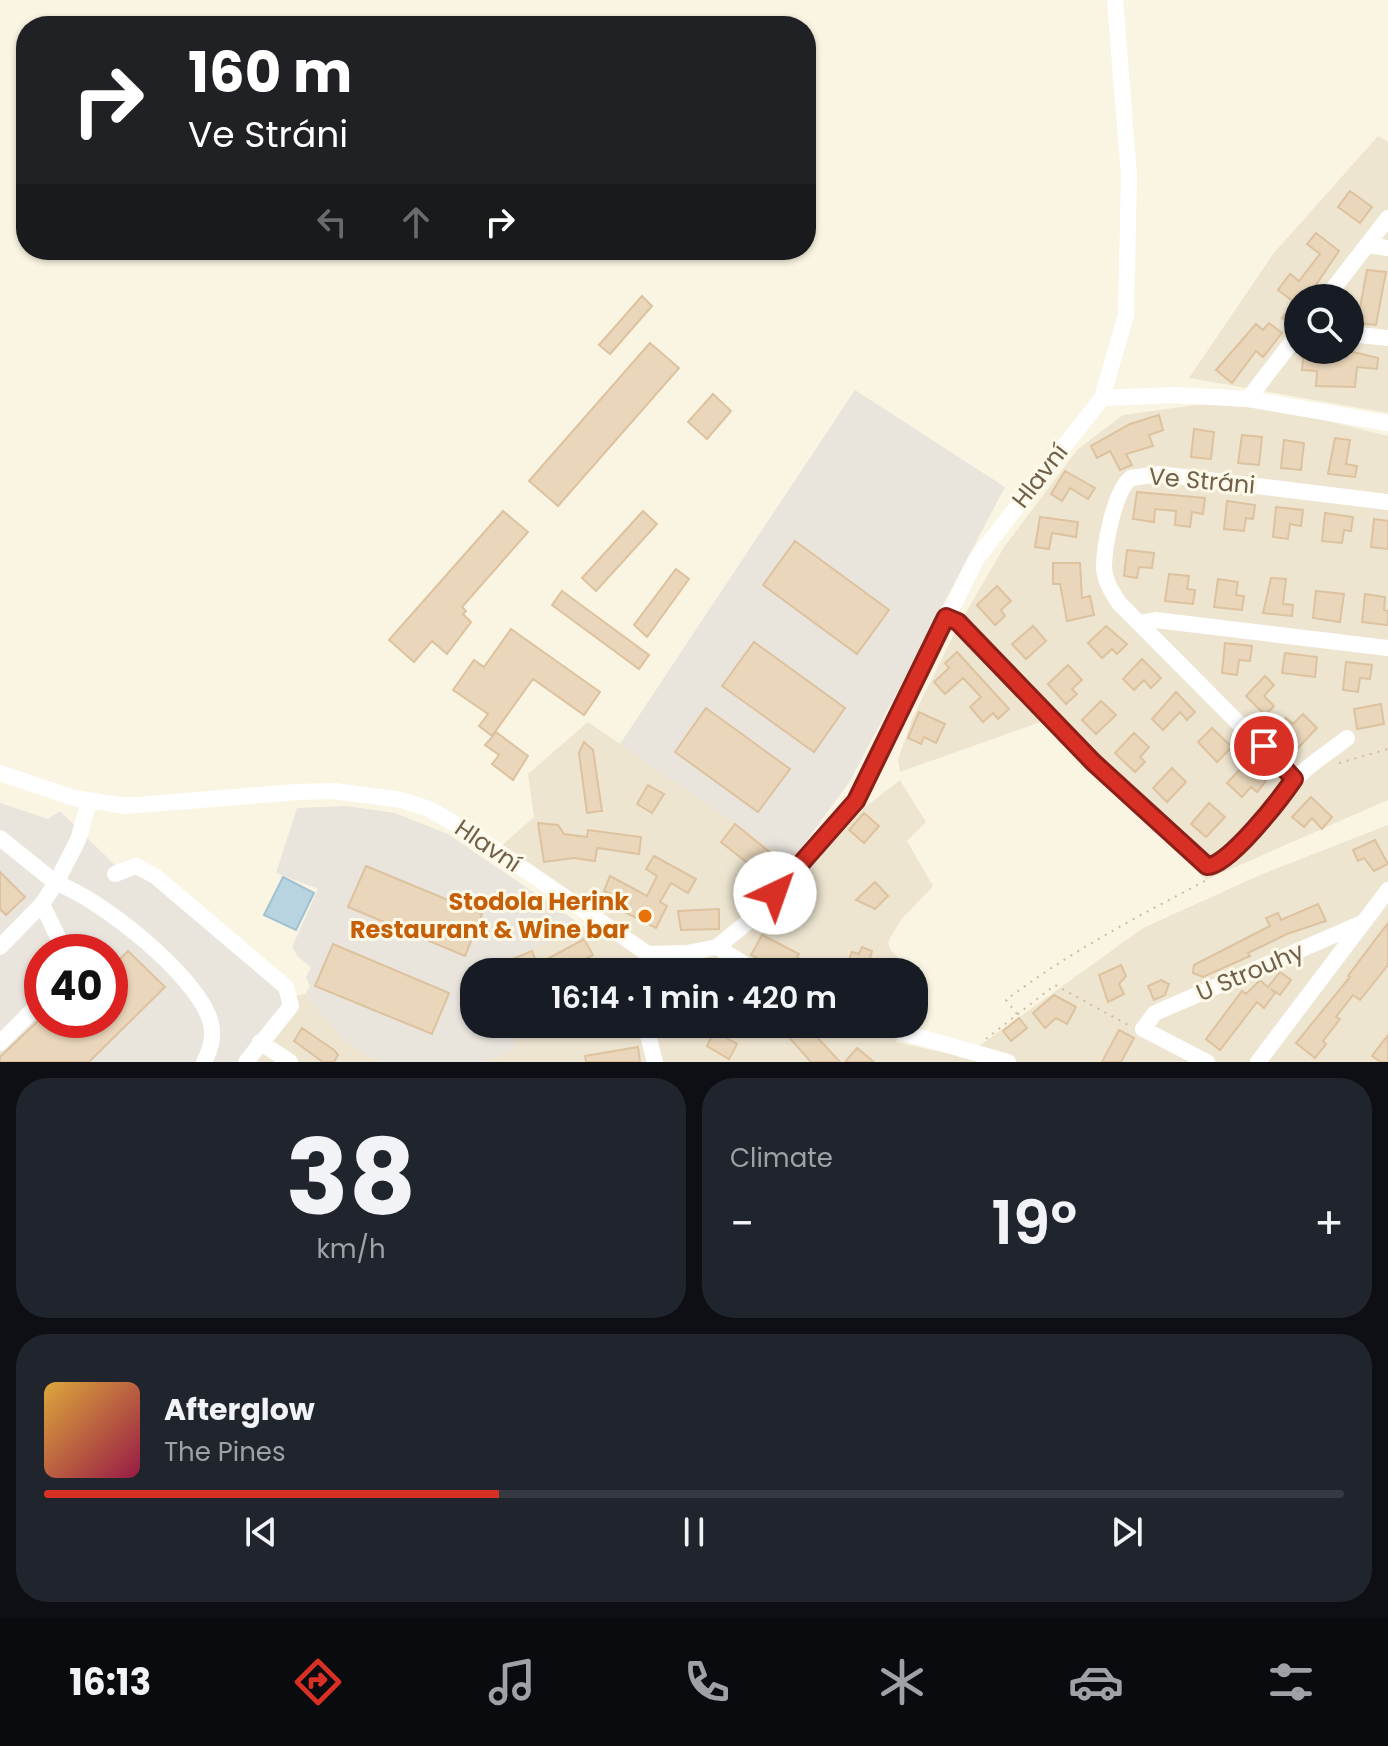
<!DOCTYPE html>
<html lang="en">
<head>
<meta charset="utf-8">
<style>
	body { margin:0; font-family:Poppins,sans-serif; background:#20242c; color:#f1f3f6; height:100vh; display:flex; flex-direction:column; font-size:30px; white-space:nowrap }
	* { box-sizing:border-box; margin:0 }
	p { font-size:26px; color:#9ea1a6 }
	.icon { flex:none; width:44px; height:44px; fill:none; stroke:currentColor; stroke-width:2; stroke-linecap:round; stroke-linejoin:round }
	.map { position:relative; height:1062px; overflow:hidden }
	.details { display:flex; flex-direction:column; gap:16px; padding:16px; background:#0d0f14; flex:1 }
	.details>* { flex:none }
	.top-card { position:absolute; left:16px; top:16px; width:800px; height:244px; border-radius:32px; box-shadow:0 2px 6px #0004; background:#202124; color:#fff; overflow:hidden }
	.buttons { position:absolute; left:1284px; top:284px; display:grid; gap:16px }
	.buttons a { display:grid; place-items:center; width:80px; height:80px; border-radius:50%; background:#171b24; box-shadow:0 2px 6px #0004; font-size:40px }
	.speed { position:absolute; left:24px; top:934px; display:flex; gap:16px; font-size:40px; font-weight:700; text-align:center }
	.speed>* { display:grid; place-content:center; width:104px; height:104px; border-radius:50%; background:#171b24; box-shadow:0 2px 6px #0004; line-height:1 }
	.speed .limit { border:12px solid #d22; background:#fff; color:#111 }
	.pin { position:absolute; display:grid; place-items:center; width:68px; height:68px; color:#fff; margin:-34px; border:4px solid #fff; border-radius:50%; box-shadow:0 2px 8px #0007 }
	.me { position:absolute; width:88px; margin:-44px; rotate:42deg; stroke-linejoin:round; filter:drop-shadow(0 0 6px #0008) }
	.turn { display:flex; align-items:center; gap:28px; height:168px; padding:0 40px; font-size:36px }
	.turn .icon { width:104px; height:104px; stroke-width:2.5 }
	.turn b { display:block; font-size:56px; line-height:68px }
	.lanes { display:flex; align-items:center; height:76px; padding:0 40px; background:#0003; justify-content:center; gap:40px; direction:ltr }
	.lanes .off { opacity:.35 }
	.big { font-size:60px; font-weight:600; line-height:1.1 }
	.details .card { flex:1; display:flex; flex-direction:column; justify-content:center; gap:12px; min-width:0; padding:0 28px; border-radius:32px; background:#20242c }
	.details .dial { align-items:center; gap:0 }
	.dial b { font-size:104px; line-height:1 }
	.song { display:flex; align-items:center; gap:24px }
	.cover { width:96px; height:96px; border-radius:12px; background:linear-gradient(135deg,hsl(40 70% 55%),hsl(340 70% 35%)) }
	.played { height:8px; border-radius:4px; background:linear-gradient(90deg,#d93025 35%,#363941 35%) }
	.keys { display:flex; justify-content:space-around; direction:ltr }
	.heat { display:flex; justify-content:space-between; align-items:center; font-size:44px; direction:ltr }
	.details .tiles { flex:1; display:grid; gap:16px; grid-template-columns:1fr 1fr }
	.card:last-child { grid-column:span 2 }
	.trip { position:absolute; left:460px; top:958px; width:468px; height:80px; border-radius:32px; background:#171b24; box-shadow:0 2px 6px #0004; font-weight:600; line-height:80px; text-align:center }
	.dock { display:flex; height:128px; justify-content:space-around; align-items:center; background:#090b0e; color:#9ea1a6 }
	.dock .icon { width:56px; height:56px }
	.dock .on { color:#d93025 }
	.dock b { font-size:36px; color:#f1f3f6 }
	.map>svg:first-child { display:block }
	.residential { fill:#ede5d0; fill-rule:evenodd }
	.industrial { fill:#e9e5dd; fill-rule:evenodd }
	.water { fill:#b9d4e1; stroke:#a0c1d1; stroke-width:2 }
	.building { fill:#ead7bb; stroke:#ddc29f; stroke-width:2 }
	.lines { fill:none; stroke-linecap:round; stroke-linejoin:round }
	.path { stroke:#d0bca0; stroke-width:2; stroke-dasharray:2 6; stroke-linecap:butt }
	.minor { stroke:#fff; stroke-width:16 }
	.route-casing { stroke:#8d1f18; stroke-width:20 }
	.route { stroke:#d93025; stroke-width:14 }
	.food-dot { fill:#e8710a; stroke:#fdf9e8; stroke-width:3 }
	.labels { text-anchor:middle; stroke-width:6; stroke-linejoin:round; paint-order:stroke }
	.street-label { font-size:24px; fill:#6f5f4b; stroke:#fdf9e8 }
	.food-label { font-size:24px; font-weight:bold; fill:#c56008; stroke:#fdf9e8; text-anchor:end }
</style>
</head>
<body>
<div class="map">
<svg width="1388" height="1062" viewBox="0 0 1388 1062">
	<rect width="100%" height="100%" fill="#faf5e2"/>
	<path class="residential" d="M 1378,136 L 1388,142 L 1388,413 L 1189,378 L 1273,254 ZM 1298,298 L 1350,298 L 1350,350 L 1298,350 Z
		M 1203,404 L 1284,410 L 1388,436 L 1388,800 L 1206,880 L 1043,721 L 900,772 L 898,760 L 913,717 L 957,628 L 1004,547 L 1078,449 L 1123,415 Z
		M 588,722 L 807,871 L 864,808 L 900,780 L 926,822 L 907,841 L 933,886 L 900,921 L 888,942 L 891,951 L 915,971 L 914,988 L 914,972 L 487,972 L 485,967 L 585,928 L 596,913 L 500,847 L 534,817 L 528,774 Z
		M 1388,825 L 1388,1062 L 486,1062 L 517,1048 L 508,1024 L 903,1024 L 896,1042 L 964,1057 L 1143,928 L 1260,875 Z
		M 305,994 L 345,1042 L 379,1062 L 242,1062 L 287,997 Z"/>
	<path class="industrial" d="M 855,390 L 1005,487 L 850,781 L 791,862 L 620,744 Z
		M 0,803 L 48,819 L 60,811 L 124,874 L 146,872 L 287,997 L 243,1062 L 0,1062 ZM 42,952 L 110,952 L 110,1020 L 42,1020 Z
		M 347,806 L 395,813 L 448,834 L 586,928 L 486,967 L 487,972 L 474,972 L 474,1024 L 508,1024 L 517,1048 L 486,1062 L 379,1062 L 345,1042 L 305,994 L 310,986 L 306,977 L 311,967 L 298,957 L 292,947 L 318,889 L 276,873 L 297,808 Z"/>
	<path class="water" d="M 283,877 L 314,893 L 296,930 L 264,915 Z"/>
	<path class="building" d="M 1350,191 L 1372,207 L 1360,223 L 1338,207 Z
		M 1316,233 L 1339,251 L 1307,298 L 1298,298 L 1298,317 L 1291,325 L 1282,318 L 1294,302 L 1278,290 L 1290,274 L 1299,281 L 1320,254 L 1307,244 Z
		M 1367,270 L 1386,272 L 1376,325 L 1357,323 Z
		M 642,296 L 652,306 L 610,354 L 599,345 Z
		M 1269,323 L 1282,333 L 1263,357 L 1256,351 L 1232,383 L 1216,370 L 1256,324 L 1263,330 Z
		M 650,343 L 679,368 L 558,506 L 529,481 Z
		M 1345,350 L 1378,358 L 1377,369 L 1357,367 L 1355,387 L 1316,386 L 1317,371 L 1302,370 L 1304,351 L 1344,356 Z
		M 713,394 L 731,411 L 707,439 L 688,422 Z
		M 1159,415 L 1163,430 L 1149,435 L 1153,446 L 1126,454 L 1132,465 L 1120,470 L 1110,451 L 1097,458 L 1091,446 L 1130,424 Z
		M 1194,429 L 1214,432 L 1211,459 L 1191,457 Z
		M 1242,435 L 1262,437 L 1259,465 L 1238,463 Z
		M 1335,438 L 1350,440 L 1346,464 L 1357,466 L 1355,477 L 1328,474 Z
		M 1284,440 L 1304,443 L 1301,470 L 1281,468 Z
		M 1065,471 L 1095,488 L 1088,499 L 1070,488 L 1062,501 L 1051,494 Z
		M 1137,492 L 1205,498 L 1203,514 L 1192,512 L 1190,527 L 1175,525 L 1176,511 L 1155,509 L 1154,522 L 1133,519 Z
		M 1227,501 L 1255,505 L 1253,519 L 1246,518 L 1244,531 L 1224,529 Z
		M 1276,507 L 1303,510 L 1301,526 L 1290,524 L 1288,539 L 1273,537 Z
		M 503,511 L 528,532 L 462,607 L 466,611 L 463,614 L 471,622 L 447,654 L 432,641 L 414,662 L 389,640 Z
		M 643,511 L 657,524 L 596,591 L 582,578 Z
		M 1325,513 L 1353,517 L 1351,531 L 1344,530 L 1342,543 L 1322,541 Z
		M 1040,517 L 1078,522 L 1076,537 L 1052,533 L 1049,549 L 1035,547 Z
		M 1374,519 L 1388,521 L 1388,549 L 1371,547 Z
		M 795,541 L 889,610 L 857,654 L 763,585 Z
		M 1127,550 L 1154,553 L 1152,568 L 1139,567 L 1137,578 L 1124,576 Z
		M 1053,563 L 1080,563 L 1082,598 L 1090,596 L 1094,615 L 1067,621 L 1060,584 L 1053,584 Z
		M 676,569 L 689,579 L 647,637 L 634,625 Z
		M 1169,574 L 1189,576 L 1187,589 L 1195,590 L 1193,604 L 1165,601 Z
		M 1271,578 L 1286,579 L 1283,604 L 1293,605 L 1292,616 L 1263,613 Z
		M 1218,579 L 1238,582 L 1236,595 L 1244,596 L 1242,610 L 1214,607 Z
		M 997,586 L 1011,601 L 1001,610 L 1005,616 L 995,625 L 977,605 Z
		M 562,591 L 649,655 L 639,669 L 552,605 Z
		M 1316,591 L 1344,594 L 1340,622 L 1313,618 Z
		M 1365,594 L 1385,597 L 1384,610 L 1388,611 L 1388,625 L 1362,622 Z
		M 1033,626 L 1046,641 L 1026,659 L 1012,644 Z
		M 1106,626 L 1127,644 L 1117,654 L 1112,649 L 1102,658 L 1088,643 Z
		M 511,629 L 600,692 L 584,715 L 533,679 L 492,736 L 479,726 L 488,714 L 453,690 L 474,660 L 484,667 Z
		M 754,642 L 845,708 L 814,752 L 722,686 Z
		M 1225,643 L 1252,646 L 1250,661 L 1239,660 L 1237,675 L 1222,673 Z
		M 957,652 L 1009,709 L 998,719 L 993,713 L 983,722 L 970,707 L 981,697 L 963,678 L 945,694 L 934,682 L 949,668 L 945,663 Z
		M 1285,653 L 1317,657 L 1315,677 L 1282,673 Z
		M 1142,659 L 1161,678 L 1151,688 L 1144,680 L 1134,690 L 1123,679 Z
		M 1346,662 L 1372,665 L 1370,679 L 1360,678 L 1358,692 L 1343,690 Z
		M 1068,665 L 1082,680 L 1072,689 L 1077,694 L 1066,704 L 1048,684 Z
		M 1265,676 L 1274,685 L 1264,696 L 1274,706 L 1265,715 L 1246,696 Z
		M 1176,692 L 1195,712 L 1187,720 L 1180,712 L 1163,730 L 1152,719 Z
		M 1101,701 L 1116,715 L 1096,734 L 1082,720 Z
		M 1381,704 L 1384,724 L 1357,729 L 1354,709 Z
		M 706,708 L 790,769 L 758,812 L 675,752 Z
		M 919,712 L 945,724 L 936,743 L 924,737 L 921,744 L 908,738 Z
		M 1303,714 L 1317,728 L 1298,748 L 1277,727 L 1286,718 L 1293,724 Z
		M 1212,728 L 1232,747 L 1217,762 L 1198,742 Z
		M 496,732 L 528,756 L 513,780 L 492,764 L 499,755 L 485,745 Z
		M 1134,733 L 1149,747 L 1140,757 L 1145,762 L 1135,772 L 1115,753 Z
		M 584,742 L 593,750 L 602,811 L 587,813 L 579,753 Z
		M 1246,763 L 1266,781 L 1257,792 L 1251,787 L 1242,797 L 1227,783 Z
		M 1172,768 L 1186,782 L 1167,802 L 1153,788 Z
		M 648,785 L 664,794 L 652,813 L 637,804 Z
		M 1311,797 L 1332,817 L 1322,829 L 1312,818 L 1304,827 L 1292,817 Z
		M 1209,803 L 1225,817 L 1206,837 L 1191,824 Z
		M 864,813 L 879,826 L 864,843 L 849,830 Z
		M 538,823 L 558,825 L 564,834 L 587,837 L 588,830 L 641,837 L 639,854 L 597,848 L 595,861 L 574,858 L 544,862 Z
		M 735,824 L 777,858 L 764,876 L 721,842 Z
		M 1375,840 L 1388,864 L 1374,871 L 1364,858 L 1358,861 L 1353,850 Z
		M 654,856 L 696,879 L 688,893 L 671,883 L 660,902 L 667,906 L 656,928 L 607,903 L 611,894 L 604,891 L 610,876 L 647,896 L 657,876 L 646,869 Z
		M 366,866 L 482,914 L 465,956 L 348,907 Z
		M 0,872 L 25,897 L 6,915 L 0,909 Z
		M 875,882 L 888,896 L 875,909 L 856,900 Z
		M 1318,904 L 1326,921 L 1287,934 L 1248,953 L 1250,956 L 1203,977 L 1193,973 L 1194,965 L 1270,926 L 1266,918 L 1278,913 L 1281,920 Z
		M 719,909 L 719,929 L 681,930 L 678,911 Z
		M 1388,923 L 1388,965 L 1360,1000 L 1353,995 L 1336,1017 L 1340,1019 L 1323,1041 L 1326,1044 L 1315,1058 L 1296,1043 L 1350,977 L 1348,976 Z
		M 762,935 L 799,954 L 797,957 L 824,972 L 799,972 L 776,959 L 773,966 L 751,955 Z
		M 584,939 L 593,955 L 562,972 L 545,972 L 540,963 Z
		M 333,944 L 449,993 L 432,1034 L 315,986 Z
		M 862,947 L 872,951 L 870,958 L 903,972 L 844,972 L 852,952 L 859,954 Z
		M 128,951 L 165,987 L 89,1062 L 0,1062 L 0,1057 L 39,1020 L 60,1020 L 65,1026 L 71,1020 L 110,1020 L 110,981 L 116,976 L 113,966 Z
		M 532,951 L 538,966 L 522,972 L 481,972 Z
		M 1121,965 L 1126,976 L 1119,984 L 1124,994 L 1108,1002 L 1099,975 Z
		M 1280,972 L 1291,980 L 1280,995 L 1271,989 L 1275,993 L 1264,1008 L 1257,1002 L 1220,1050 L 1206,1039 L 1242,991 L 1246,994 L 1260,980 L 1268,987 Z
		M 1161,980 L 1169,984 L 1165,995 L 1154,1000 L 1148,986 Z
		M 1054,995 L 1076,1007 L 1067,1024 L 1056,1018 L 1045,1028 L 1033,1013 Z
		M 1019,1018 L 1027,1028 L 1011,1041 L 1003,1031 Z
		M 511,1024 L 544,1024 L 544,1025 L 516,1036 Z
		M 777,1024 L 805,1024 L 840,1062 L 811,1062 Z
		M 302,1028 L 334,1050 L 338,1055 L 334,1062 L 323,1062 L 294,1041 Z
		M 1119,1030 L 1134,1038 L 1121,1062 L 1102,1062 Z
		M 714,1031 L 737,1044 L 729,1059 L 707,1046 Z
		M 1388,1035 L 1388,1062 L 1381,1062 L 1372,1056 Z
		M 638,1047 L 640,1062 L 586,1062 L 585,1056 Z
		M 857,1048 L 874,1062 L 845,1062 Z"/>
	<g class="lines">
		<path class="path" d="M 1339,763 L 1388,749
			M 1017,1014 L 1006,1000 C 1068,953 1136,917 1205,881
			M 986,1039 L 1055,985 L 1130,1026"/>
		<path class="minor" d="M 1367,245 L 1388,248
			M 1326,298 L 1388,218
			M 1350,334 L 1388,338
			M 1102,398 L 1173,395 L 1248,399 L 1388,423
			M 1248,399 L 1298,334
			M 946,617 L 958,622 L 1093,762 L 1207,866 C 1231,867 1277,799 1294,781 C 1308,764 1330,752 1347,738
			M 1140,623 L 1155,620 L 1388,648
			M 0,773 L 74,798 L 126,806 L 297,792 L 334,791 L 402,800 L 429,809 L 471,833 L 648,954 L 687,953 L 717,947 L 755,916 L 856,801 L 977,558 L 1102,398 L 1126,315 L 1129,175 L 1115,0
			M 1294,779 L 1119,603 C 1112,592 1105,582 1104,568 C 1104,547 1114,491 1131,478 L 1159,474 L 1388,502
			M 89,802 L 78,840 L 56,883 C 101,899 195,974 210,1020 C 215,1035 211,1049 204,1062
			M 0,838 L 56,883 L 42,904 L 0,947
			M 115,874 L 136,866 L 155,876 L 286,987 L 291,1006 L 246,1062
			M 42,904 L 65,952
			M 717,947 L 757,972
			M 642,972 L 648,954
			M 645,1024 L 655,1062
			M 873,1024 L 1008,1062
			M 260,1042 L 290,1062
			M 0,1043 L 42,1001
			M 1207,1062 L 1143,1029 L 1155,1013 L 1362,923
			M 1258,1062 L 1388,890"/>
	</g>
	<g class="lines">
		<defs>
			<path id="route" d="M 775,893 L 856,801 L 946,617 L 958,622 L 1093,762 L 1207,866 C 1228,867 1281,798 1294,779 L 1264,746"/>
		</defs>
		<use href="#route" class="route-casing"/>
		<use href="#route" class="route"/>
	</g>
	<circle class="food-dot" cx="645" cy="916" r="8"/>
	<g class="labels">
		<g class="street-label">
			<text transform="translate(1040 476) rotate(-52)" y="8">Hlavní</text>
			<text transform="translate(1202 481) rotate(5)" y="8">Ve Stráni</text>
			<text transform="translate(488 846) rotate(34)" y="8">Hlavní</text>
			<text transform="translate(1250 972) rotate(-23)" y="8">U Strouhy</text>
		</g>
		<g class="food-label">
			<text x="629" y="910">Stodola Herink<tspan x="629" dy="28">Restaurant &amp; Wine bar</tspan></text>
		</g>
	</g>
</svg>
<div class="buttons">
<a><svg class="icon" aria-label="search" viewBox="0 0 24 24"><circle cx="10" cy="10" r="6"/><path d="M15 15l6 6"/></svg></a>
</div>
<div class="speed"><div class="limit">40</div></div>
<div class="pin" style="left:1264px;top:746px;background:#d93025"><svg class="icon" aria-label="arrive" viewBox="0 0 24 24"><path d="M6 21V4h12l-3 4 3 4H6"/></svg></div>
<svg class="me" style="left:775px;top:893px" viewBox="-20 -20 40 40"><circle r="19" fill="#fff"/><path d="M0-13L10 11 0 6-10 11z" fill="#d93025"/></svg>
<div class="trip">16:14 · 1 min · 420 m</div>
<div class="top-card">
<div class="turn"><svg class="icon" aria-label="right" viewBox="0 0 24 24"><path d="M7 20v-9h11M14 6l5 5-5 5"/></svg><div><b>160 m</b>Ve Stráni</div></div>
<div class="lanes"><svg class="icon off" aria-label="left" viewBox="0 0 24 24"><path d="M17 20v-9H6M10 6l-5 5 5 5"/></svg><svg class="icon off" aria-label="ahead" viewBox="0 0 24 24"><path d="M12 20V5M6 11l6-6 6 6"/></svg><svg class="icon" aria-label="right" viewBox="0 0 24 24"><path d="M7 20v-9h11M14 6l5 5-5 5"/></svg></div>
</div>
</div>
<section class="details">
<div class="tiles">
<div class="card dial"><b>38</b><p>km/h</p></div>
<div class="card"><p>Climate</p>
<div class="heat"><a>−</a><b class="big">19°</b><a>+</a></div>
</div>
<div class="card">
<div class="song"><i class="cover"></i><div><b>Afterglow</b><p>The Pines</p></div></div>
<div class="played"></div>
<div class="keys"><svg class="icon" aria-label="previous" viewBox="0 0 24 24"><path d="M18 5L8 12l10 7zM5 5v14"/></svg><svg class="icon" aria-label="pause" viewBox="0 0 24 24"><path d="M8 5v14M16 5v14"/></svg><svg class="icon" aria-label="next" viewBox="0 0 24 24"><path d="M6 5l10 7-10 7zM19 5v14"/></svg></div>
</div>
</div>
</section>
<nav class="dock">
<b>16:13</b>
<svg class="icon on" aria-label="directions" viewBox="0 0 24 24"><path d="M12 3l9 9-9 9-9-9zM9 14v-3h6M13 9l2 2-2 2"/></svg>
<svg class="icon" aria-label="music" viewBox="0 0 24 24"><path d="M9 18V5l10-2v13"/><circle cx="6" cy="18" r="3"/><circle cx="16" cy="16" r="3"/></svg>
<svg class="icon" aria-label="phone" viewBox="0 0 24 24"><path d="M5 4h4l2 5-3 2q2 4 5 5l2-3 5 2v4C11 20 4 13 5 4z"/></svg>
<svg class="icon" aria-label="climate" viewBox="0 0 24 24"><path d="M12 3v18M4 7l16 10M4 17L20 7"/></svg>
<svg class="icon" aria-label="car" viewBox="0 0 24 24"><path d="M5 17H2v-5l4-1 3-4h7l3 4 3 1v5h-3M9 17h6M6 11h13"/><circle cx="7" cy="17" r="2"/><circle cx="17" cy="17" r="2"/></svg>
<svg class="icon" aria-label="filters" viewBox="0 0 24 24"><path d="M4 7h16M4 17h16"/><circle cx="9" cy="7" r="2"/><circle cx="15" cy="17" r="2"/></svg>
</nav>
</body>
</html>
